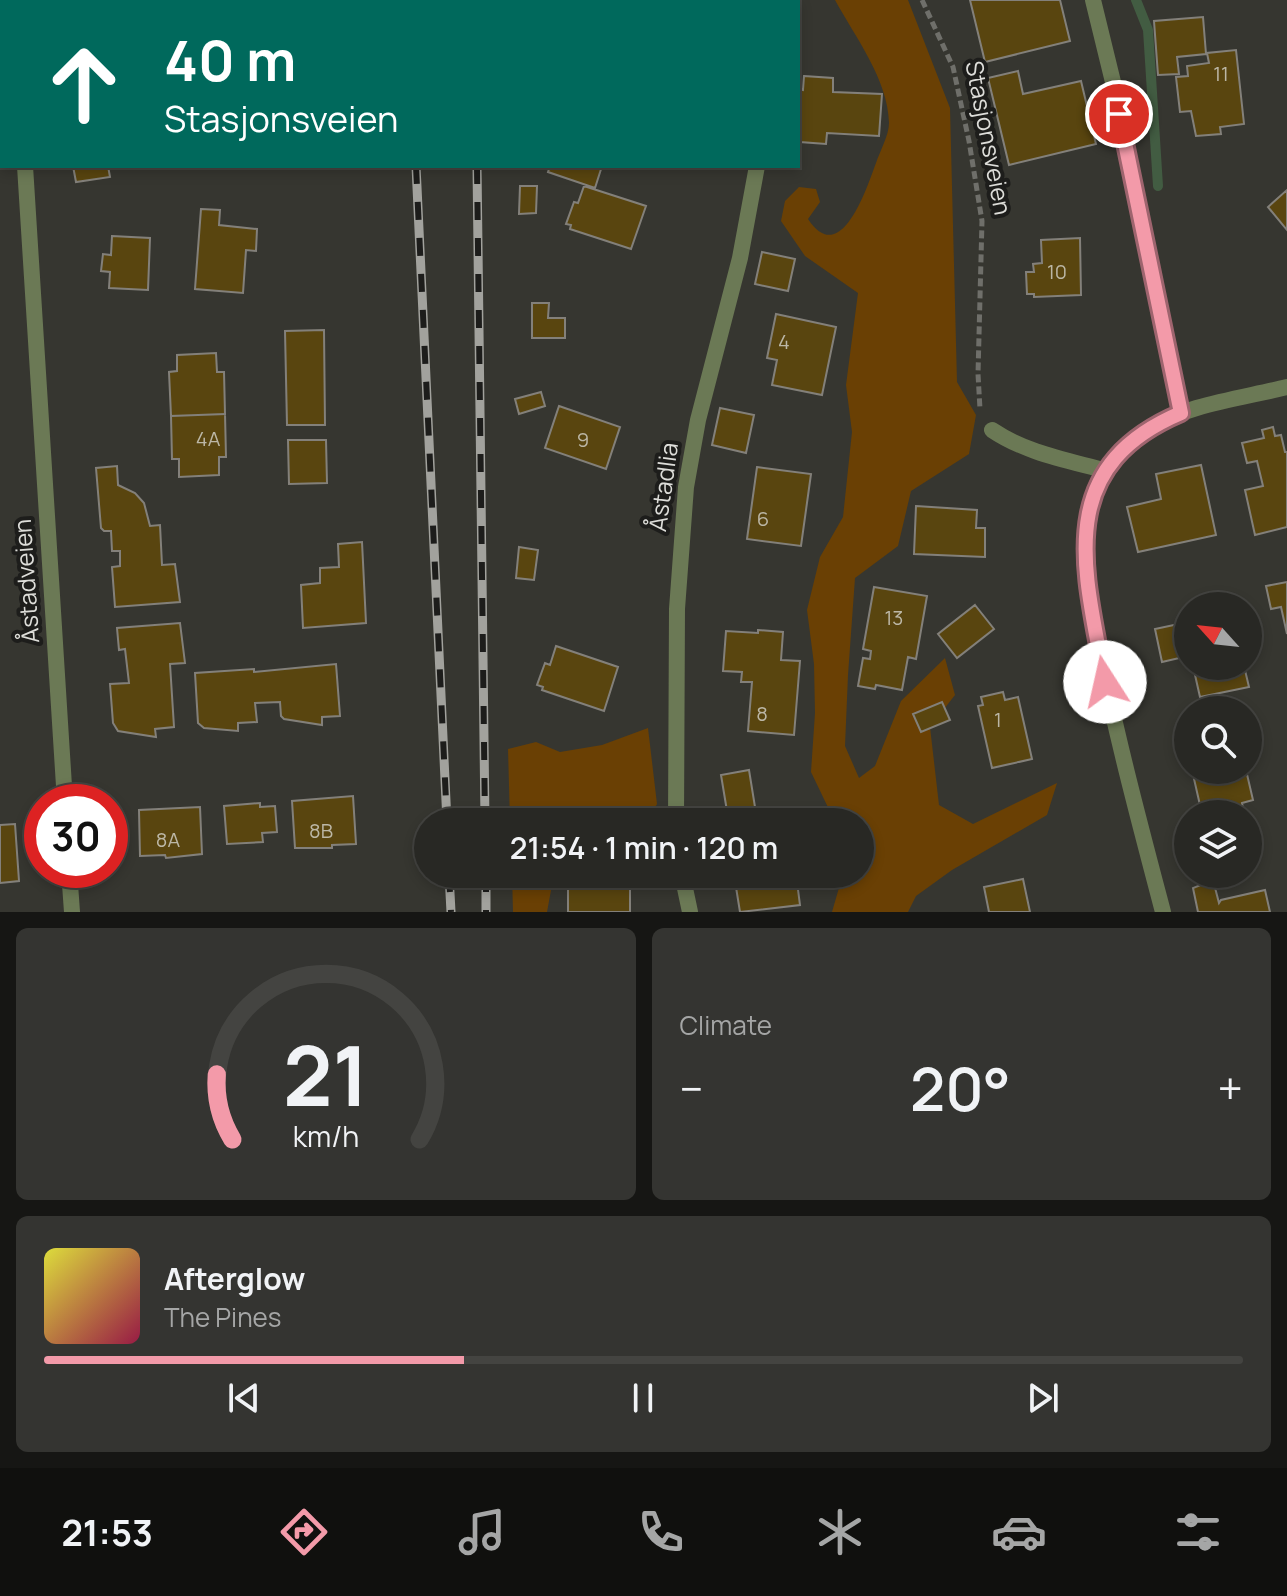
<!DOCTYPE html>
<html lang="en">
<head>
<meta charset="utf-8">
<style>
	body { margin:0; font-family:Manrope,sans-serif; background:#343431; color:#f1f3f6; height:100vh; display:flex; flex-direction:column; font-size:30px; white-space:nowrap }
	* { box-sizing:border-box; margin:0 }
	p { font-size:26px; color:#a5a6a6 }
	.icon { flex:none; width:44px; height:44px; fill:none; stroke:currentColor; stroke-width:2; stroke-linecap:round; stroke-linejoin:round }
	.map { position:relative; height:912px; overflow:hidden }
	.drawer { display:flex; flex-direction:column; gap:16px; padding:16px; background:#161614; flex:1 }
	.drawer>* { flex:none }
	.banner { position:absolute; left:0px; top:0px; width:800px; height:168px; box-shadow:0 4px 12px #0003,0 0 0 2px #444441; background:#00695c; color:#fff; overflow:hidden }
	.needle { width:52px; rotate:297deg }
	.buttons { position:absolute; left:1174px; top:592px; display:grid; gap:16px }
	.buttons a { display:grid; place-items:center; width:88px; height:88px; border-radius:50%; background:#282824; box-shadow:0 4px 12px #0003,0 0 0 2px #444441; font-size:40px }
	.speed { position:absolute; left:24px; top:784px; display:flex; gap:16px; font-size:40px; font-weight:700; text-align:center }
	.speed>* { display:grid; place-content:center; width:104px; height:104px; border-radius:50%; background:#282824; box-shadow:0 4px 12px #0003,0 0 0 2px #444441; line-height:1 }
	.speed .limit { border:12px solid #d22; background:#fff; color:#111 }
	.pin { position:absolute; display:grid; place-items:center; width:68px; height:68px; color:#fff; margin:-34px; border:4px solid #fff; border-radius:50%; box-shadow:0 2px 8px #0007 }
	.me { position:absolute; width:88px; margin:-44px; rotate:350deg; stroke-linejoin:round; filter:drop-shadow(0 0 6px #0008) }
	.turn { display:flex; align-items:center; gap:28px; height:168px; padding:0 32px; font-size:36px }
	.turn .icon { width:104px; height:104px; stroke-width:2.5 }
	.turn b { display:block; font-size:56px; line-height:68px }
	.big { font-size:60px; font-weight:600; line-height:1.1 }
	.drawer .card { flex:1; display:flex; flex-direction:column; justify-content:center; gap:12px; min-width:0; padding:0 28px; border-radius:12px; background:#343431 }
	.drawer .dial { align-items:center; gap:0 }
	.dial svg { height:208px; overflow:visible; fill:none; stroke:#444441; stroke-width:7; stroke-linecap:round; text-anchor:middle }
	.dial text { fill:#f1f3f6; stroke:none }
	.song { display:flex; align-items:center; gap:24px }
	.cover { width:96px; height:96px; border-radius:12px; background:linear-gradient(135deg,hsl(60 70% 55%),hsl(340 70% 35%)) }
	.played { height:8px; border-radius:4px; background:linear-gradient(90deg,#f39aa9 35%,#444441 35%) }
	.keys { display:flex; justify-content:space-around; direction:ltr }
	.heat { display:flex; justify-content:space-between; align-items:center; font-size:44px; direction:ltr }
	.drawer .tiles { flex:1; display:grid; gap:16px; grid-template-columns:1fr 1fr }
	.card:last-child { grid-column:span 2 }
	.trip { position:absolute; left:414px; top:808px; width:460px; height:80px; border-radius:40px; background:#282824; box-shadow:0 4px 12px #0003,0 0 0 2px #444441; font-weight:600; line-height:80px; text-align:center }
	.tab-bar { display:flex; height:128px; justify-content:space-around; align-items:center; background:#10100e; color:#a5a6a6 }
	.tab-bar .icon { width:56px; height:56px }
	.tab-bar .on { color:#f39aa9 }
	.tab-bar b { font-size:36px; color:#f1f3f6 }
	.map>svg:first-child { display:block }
	.green { fill:#6a4004 }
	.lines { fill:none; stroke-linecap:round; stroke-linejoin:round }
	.stream { stroke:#425c42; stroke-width:10 }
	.building { fill:#59450f; stroke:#83807a; stroke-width:2 }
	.path { stroke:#6f6f6a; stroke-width:5; stroke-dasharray:8 4; stroke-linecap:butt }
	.service { stroke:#6b7955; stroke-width:16 }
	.minor { stroke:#6b7955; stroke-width:16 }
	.rail-casing { stroke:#a2a29d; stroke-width:9 }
	.rail { stroke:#1d1d1b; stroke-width:6; stroke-dasharray:18; stroke-linecap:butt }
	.route-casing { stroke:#9e646e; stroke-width:20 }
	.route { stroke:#f39aa9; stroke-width:14 }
	.labels { text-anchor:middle; stroke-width:8; stroke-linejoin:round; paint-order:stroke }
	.number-label { font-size:20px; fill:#bcb7a6 }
	.street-label { font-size:24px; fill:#ddddd9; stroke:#1d1d1b }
</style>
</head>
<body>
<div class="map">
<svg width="1287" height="912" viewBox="0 0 1287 912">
	<rect width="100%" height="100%" fill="#363630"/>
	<path class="green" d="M 835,0 L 908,0 L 950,108 L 957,382 L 976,415 L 969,454 L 911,491 L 898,546 L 855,578 L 848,675 L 845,746 L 859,778 L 875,766 L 901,701 L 945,658 L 955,695 L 930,727 L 939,805 L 973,824 L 1057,783 L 1047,815 L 952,870 L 916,896 L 908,912 L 832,912 L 843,874 L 860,874 L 860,822 L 835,822 L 811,772 L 815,713 L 814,664 L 807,610 L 820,557 L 843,517 L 852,432 L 846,385 L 858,293 L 805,256 L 781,221 L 785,201 L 799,187 L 816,189 L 820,202 L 808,219 C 841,269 867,187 876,163 C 880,151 889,135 889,123 C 888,79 855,37 835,0 Z
		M 648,728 L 657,804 L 647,822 L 510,822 L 508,749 L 536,742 L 560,752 L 602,745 Z
		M 512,874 L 554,874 L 547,912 L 513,912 Z"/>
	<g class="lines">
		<path class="stream" d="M 1136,0 L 1148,30 L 1158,186"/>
	</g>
	<path class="building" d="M 970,0 L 1060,0 L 1070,41 L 985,62 Z
		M 1203,17 L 1206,54 L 1177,57 L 1179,74 L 1158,75 L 1154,21 Z
		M 1236,50 L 1244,124 L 1220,127 L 1221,134 L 1196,136 L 1191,111 L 1180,112 L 1176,77 L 1188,76 L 1187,66 L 1209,63 L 1207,53 Z
		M 1018,71 L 1023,94 L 1081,81 L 1096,144 L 1009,165 L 988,78 Z
		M 804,76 L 833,78 L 833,92 L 882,94 L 879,136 L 827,133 L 826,144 L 800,142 L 798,89 L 803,90 Z
		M 73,166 L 108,166 L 110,177 L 76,182 Z
		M 550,166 L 602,166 L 595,188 L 548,172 Z
		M 520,186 L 537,186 L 536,213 L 519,214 Z
		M 584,186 L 646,206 L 631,249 L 570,229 L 571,225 L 566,224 L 574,202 L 578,203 Z
		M 1287,190 L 1287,230 L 1268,207 Z
		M 201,209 L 220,210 L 219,225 L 257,229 L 256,251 L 246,250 L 243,293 L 195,289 Z
		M 112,236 L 150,238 L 148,290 L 109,288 L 110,272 L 101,271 L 103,254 L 111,255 Z
		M 1080,238 L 1081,295 L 1034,297 L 1034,294 L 1027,294 L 1026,272 L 1034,272 L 1033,264 L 1042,263 L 1041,240 Z
		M 762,252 L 795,259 L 788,291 L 755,284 Z
		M 532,303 L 549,303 L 548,318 L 565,318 L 565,338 L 532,338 Z
		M 776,314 L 836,327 L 822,395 L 772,385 L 777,360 L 767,358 Z
		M 324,330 L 325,425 L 287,425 L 285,331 Z
		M 216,353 L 217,372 L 224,372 L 225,414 L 171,416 L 169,372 L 177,371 L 177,355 Z
		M 541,392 L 545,406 L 519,414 L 515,399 Z
		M 559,406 L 620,427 L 606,469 L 545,448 Z
		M 720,408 L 754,415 L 746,453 L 712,445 Z
		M 225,414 L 226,457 L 219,457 L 219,475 L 179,477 L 179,459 L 172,459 L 171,416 Z
		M 1273,427 L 1275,436 L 1281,435 L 1285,452 L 1287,452 L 1287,527 L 1255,535 L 1245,490 L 1263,486 L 1257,461 L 1247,463 L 1242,443 L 1264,438 L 1262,430 Z
		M 288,440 L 326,440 L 327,483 L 289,484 Z
		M 1201,465 L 1216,535 L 1138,552 L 1127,507 L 1161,499 L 1156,474 Z
		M 117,466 L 118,485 L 135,493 L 144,503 L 150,526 L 160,525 L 162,565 L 175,564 L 180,602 L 115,607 L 112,567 L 120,566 L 120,551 L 112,551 L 111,531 L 104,531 L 101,528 L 96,468 Z
		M 757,467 L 811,474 L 801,546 L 747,539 Z
		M 916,506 L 977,510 L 976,528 L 985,528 L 985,557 L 914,554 Z
		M 362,542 L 366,623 L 303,628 L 301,585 L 320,583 L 320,568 L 339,567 L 338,544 Z
		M 519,547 L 538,550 L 534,580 L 516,578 Z
		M 1287,582 L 1287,634 L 1281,607 L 1271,609 L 1266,586 Z
		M 874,587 L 927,596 L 916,659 L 908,657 L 902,690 L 876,685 L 875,689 L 858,686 L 863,658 L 870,659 L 871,651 L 863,649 Z
		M 975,605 L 994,629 L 957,658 L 938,634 Z
		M 1188,622 L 1188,656 L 1162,662 L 1155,629 Z
		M 180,623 L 185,663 L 170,664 L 174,727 L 155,729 L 156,737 L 118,731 L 113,723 L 110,684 L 129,683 L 125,649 L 119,650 L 117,628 Z
		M 758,630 L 783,632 L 781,660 L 800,661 L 794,735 L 748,731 L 752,682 L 741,682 L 742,672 L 723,671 L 726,631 L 758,633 Z
		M 556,646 L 618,667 L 604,711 L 542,690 L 543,687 L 537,685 L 545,663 L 550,665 Z
		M 336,664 L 340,716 L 322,717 L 322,725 L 284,719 L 281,716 L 280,702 L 255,703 L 257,722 L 238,723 L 238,731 L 204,728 L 198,723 L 195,673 L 254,669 L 254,672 Z
		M 1193,666 L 1244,666 L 1249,687 L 1200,697 Z
		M 1003,692 L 1005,700 L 1018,697 L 1032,759 L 992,768 L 978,706 L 983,705 L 981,697 Z
		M 942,702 L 950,720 L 921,732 L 913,714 Z
		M 749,770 L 755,807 L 727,811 L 721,775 Z
		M 1192,770 L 1246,770 L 1253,800 L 1242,803 L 1244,814 L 1202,814 Z
		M 353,796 L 356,844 L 332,845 L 332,848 L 295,848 L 292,801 Z
		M 260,803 L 260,807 L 275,806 L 277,832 L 262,833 L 263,842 L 227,844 L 224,806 Z
		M 200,807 L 202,854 L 166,858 L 165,855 L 140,856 L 139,810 Z
		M 15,824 L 19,881 L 0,883 L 0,825 Z
		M 581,874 L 630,874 L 630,912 L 568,912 L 568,878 L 581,877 Z
		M 751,874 L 796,874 L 800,905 L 740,912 L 735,881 L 752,878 Z
		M 1023,879 L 1030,912 L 989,912 L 984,887 Z
		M 1213,880 L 1219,903 L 1221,900 L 1265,890 L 1270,912 L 1198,912 L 1193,888 Z"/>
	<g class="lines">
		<path class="path" d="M 922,0 L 953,67 L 969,141 L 982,221 L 978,374 L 980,409"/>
		<path class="service" d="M 1093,0 L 1113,82 L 1181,413
			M 992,430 C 1026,453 1067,460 1107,471"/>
		<path class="minor" d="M 767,0 L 767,2
			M 0,115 L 2,117
			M 25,166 L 65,802
			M 676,822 L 677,609 L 686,487 L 698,420 L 740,258 L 757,166
			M 69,870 L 72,912
			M 682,874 L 690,912
			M 1163,912 C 1139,821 1115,731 1097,639 C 1090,600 1079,558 1087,518 C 1094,484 1117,447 1147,429 C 1185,405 1243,398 1287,387"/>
		<defs>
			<path id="rail" d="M 412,0 L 412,2
				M 473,0 L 473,2
				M 416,166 L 447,822
				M 477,166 L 485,822
				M 449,874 L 451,912
				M 486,874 L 486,912"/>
		</defs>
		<use href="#rail" class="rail-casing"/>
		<use href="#rail" class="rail"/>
	</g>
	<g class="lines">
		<defs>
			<path id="route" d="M 1105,682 C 1085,572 1051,468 1181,413 L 1119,114"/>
		</defs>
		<use href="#route" class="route-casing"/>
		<use href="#route" class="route"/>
	</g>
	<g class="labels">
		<g class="number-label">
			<text x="1221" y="81">11</text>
			<text x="1057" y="279">10</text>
			<text x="784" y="349">4</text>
			<text x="208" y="446">4A</text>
			<text x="583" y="447">9</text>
			<text x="763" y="526">6</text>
			<text x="894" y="625">13</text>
			<text x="762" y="721">8</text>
			<text x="998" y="727">1</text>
			<text x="321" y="838">8B</text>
			<text x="168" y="847">8A</text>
		</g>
		<g class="street-label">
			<text transform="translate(988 138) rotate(79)" y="8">Stasjonsveien</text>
			<text transform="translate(664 487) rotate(-82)" y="8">Åstadlia</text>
			<text transform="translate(27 581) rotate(-94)" y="8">Åstadveien</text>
		</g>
	</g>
</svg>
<div class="buttons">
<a><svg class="needle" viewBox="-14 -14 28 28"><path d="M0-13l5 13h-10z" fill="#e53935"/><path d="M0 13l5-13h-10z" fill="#a5a6a6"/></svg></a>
<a><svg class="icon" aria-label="search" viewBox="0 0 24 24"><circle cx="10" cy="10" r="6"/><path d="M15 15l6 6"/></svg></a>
<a><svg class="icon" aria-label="layers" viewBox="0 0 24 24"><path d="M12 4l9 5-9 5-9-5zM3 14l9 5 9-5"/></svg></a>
</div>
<div class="speed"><div class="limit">30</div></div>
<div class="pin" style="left:1119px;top:114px;background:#d93025"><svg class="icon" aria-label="arrive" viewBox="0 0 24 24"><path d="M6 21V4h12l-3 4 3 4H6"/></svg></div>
<svg class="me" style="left:1105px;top:682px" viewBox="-20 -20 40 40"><circle r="19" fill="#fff"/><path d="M0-13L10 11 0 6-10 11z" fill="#f39aa9"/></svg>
<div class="trip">21:54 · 1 min · 120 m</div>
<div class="banner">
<div class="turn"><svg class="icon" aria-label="ahead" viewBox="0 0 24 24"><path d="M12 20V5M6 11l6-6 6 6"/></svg><div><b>40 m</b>Stasjonsveien</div></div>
</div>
</div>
<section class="drawer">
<div class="tiles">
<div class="card dial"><svg viewBox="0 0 100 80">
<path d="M14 69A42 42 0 1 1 86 69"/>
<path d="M14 69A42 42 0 0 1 8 44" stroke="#f39aa9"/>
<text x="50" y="56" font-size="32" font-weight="700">21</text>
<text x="50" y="72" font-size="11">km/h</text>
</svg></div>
<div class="card"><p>Climate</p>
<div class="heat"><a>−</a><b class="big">20°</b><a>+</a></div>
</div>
<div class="card">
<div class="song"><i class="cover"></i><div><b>Afterglow</b><p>The Pines</p></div></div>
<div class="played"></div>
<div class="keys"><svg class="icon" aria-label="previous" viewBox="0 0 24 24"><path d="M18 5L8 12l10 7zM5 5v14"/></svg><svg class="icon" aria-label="pause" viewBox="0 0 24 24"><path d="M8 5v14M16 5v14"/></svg><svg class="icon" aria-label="next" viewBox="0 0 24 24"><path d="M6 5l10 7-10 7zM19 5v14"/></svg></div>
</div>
</div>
</section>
<nav class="tab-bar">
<b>21:53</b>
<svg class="icon on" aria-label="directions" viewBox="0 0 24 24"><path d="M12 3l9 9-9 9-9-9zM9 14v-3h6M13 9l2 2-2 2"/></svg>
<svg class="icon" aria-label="music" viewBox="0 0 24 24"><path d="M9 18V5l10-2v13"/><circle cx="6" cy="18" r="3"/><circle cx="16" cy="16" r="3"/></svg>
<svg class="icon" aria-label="phone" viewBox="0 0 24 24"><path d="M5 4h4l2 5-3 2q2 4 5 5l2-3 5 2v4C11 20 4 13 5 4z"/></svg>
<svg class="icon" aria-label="climate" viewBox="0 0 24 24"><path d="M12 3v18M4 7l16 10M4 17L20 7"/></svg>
<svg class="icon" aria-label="car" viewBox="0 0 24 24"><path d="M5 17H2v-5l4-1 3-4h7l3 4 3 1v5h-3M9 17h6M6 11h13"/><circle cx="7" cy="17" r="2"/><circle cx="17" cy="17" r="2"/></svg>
<svg class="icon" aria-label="filters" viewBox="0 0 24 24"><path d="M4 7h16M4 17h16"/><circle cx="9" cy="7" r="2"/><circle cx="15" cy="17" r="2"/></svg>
</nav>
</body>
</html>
